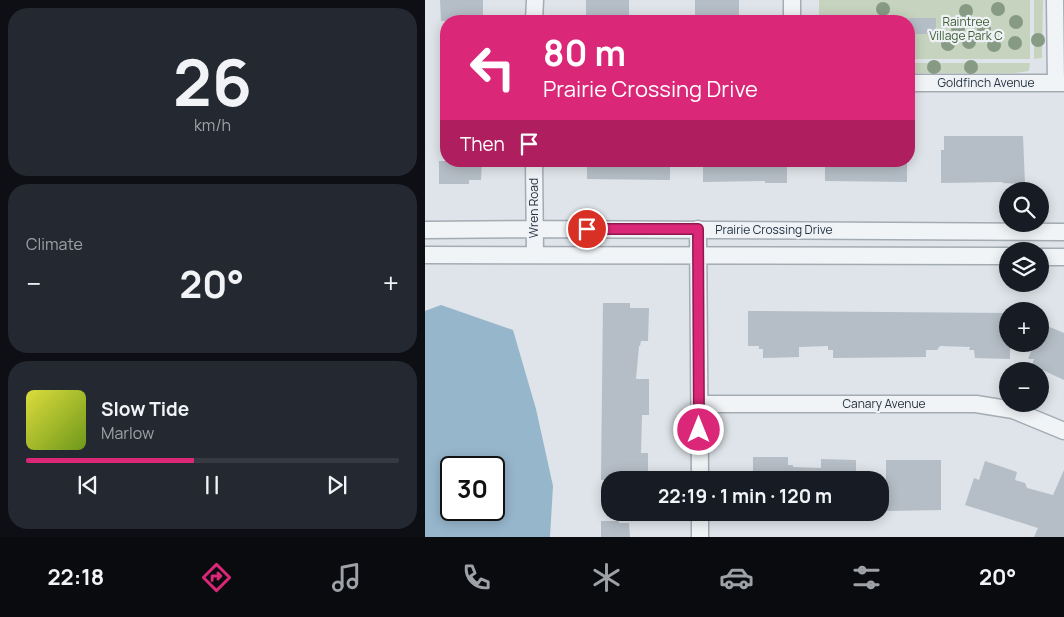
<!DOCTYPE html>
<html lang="en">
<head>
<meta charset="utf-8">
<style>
	body { margin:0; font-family:Manrope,sans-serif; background:#242831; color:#f1f3f6; height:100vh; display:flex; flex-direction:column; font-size:19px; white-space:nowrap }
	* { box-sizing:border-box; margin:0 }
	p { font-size:16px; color:#9ea1a6 }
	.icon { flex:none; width:28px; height:28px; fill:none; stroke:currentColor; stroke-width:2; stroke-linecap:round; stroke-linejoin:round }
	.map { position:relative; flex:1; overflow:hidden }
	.details { display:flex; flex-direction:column; gap:8px; padding:8px; background:#0d0f14; width:425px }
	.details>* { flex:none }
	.hud { position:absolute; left:15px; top:15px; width:475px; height:152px; border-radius:20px; box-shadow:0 2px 12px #0003; background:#db2777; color:#fff; overflow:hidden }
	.buttons { position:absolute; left:574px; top:182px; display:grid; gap:10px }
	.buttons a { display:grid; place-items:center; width:50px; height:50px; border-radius:50%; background:#171b24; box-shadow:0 2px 12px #0003; font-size:25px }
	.speed { position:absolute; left:15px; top:456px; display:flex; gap:10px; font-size:25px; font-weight:700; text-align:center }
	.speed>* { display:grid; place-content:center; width:65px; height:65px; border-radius:50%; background:#171b24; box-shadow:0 2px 12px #0003; line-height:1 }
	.speed .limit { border:2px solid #111; border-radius:8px; background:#fff; color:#111 }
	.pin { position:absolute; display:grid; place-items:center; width:42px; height:42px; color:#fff; margin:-21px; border:2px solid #fff; border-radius:50%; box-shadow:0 1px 5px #0007 }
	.me { position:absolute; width:55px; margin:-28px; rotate:0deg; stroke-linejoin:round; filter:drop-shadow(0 0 4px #0008) }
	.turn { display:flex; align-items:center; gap:18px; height:105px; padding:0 20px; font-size:22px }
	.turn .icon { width:65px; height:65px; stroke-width:2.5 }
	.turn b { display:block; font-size:35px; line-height:42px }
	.then { display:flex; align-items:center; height:48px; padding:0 20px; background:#0003; gap:10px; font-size:19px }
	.big { font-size:38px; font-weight:700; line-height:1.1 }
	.details .widget { flex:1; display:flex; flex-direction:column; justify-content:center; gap:8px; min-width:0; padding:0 18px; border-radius:20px; background:#242831 }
	.details .dial { align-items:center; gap:0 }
	.dial b { font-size:65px; line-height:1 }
	.song { display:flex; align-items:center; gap:15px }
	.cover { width:60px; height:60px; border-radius:8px; background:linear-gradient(135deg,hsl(60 70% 55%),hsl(80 70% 35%)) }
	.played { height:5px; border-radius:2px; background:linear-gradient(90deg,#db2777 45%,#363941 45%) }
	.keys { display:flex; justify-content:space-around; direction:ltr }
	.heat { display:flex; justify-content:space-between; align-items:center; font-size:28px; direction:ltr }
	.trip { position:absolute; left:176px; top:471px; width:288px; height:50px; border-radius:20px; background:#171b24; box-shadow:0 2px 12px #0003; font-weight:700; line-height:50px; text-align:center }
	.tab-bar { display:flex; height:80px; justify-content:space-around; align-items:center; background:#090b0e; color:#9ea1a6 }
	.tab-bar .icon { width:35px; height:35px }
	.tab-bar .selected { color:#db2777 }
	.tab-bar b { font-size:22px; color:#f1f3f6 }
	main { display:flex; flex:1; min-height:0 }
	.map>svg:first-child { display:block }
	.green { fill:#c6d4bf }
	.water { fill:#96b6cc; fill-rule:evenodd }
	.building { fill:#b5bdc6 }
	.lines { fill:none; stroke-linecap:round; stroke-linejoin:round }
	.minor-casing { stroke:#a3abb3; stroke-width:19 }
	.minor { stroke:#f1f4f7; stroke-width:16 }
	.tree { fill:#879a84 }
	.route-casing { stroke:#8e194d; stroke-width:12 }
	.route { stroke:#db2777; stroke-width:9 }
	.labels { text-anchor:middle; stroke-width:4.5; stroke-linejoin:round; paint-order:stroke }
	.park-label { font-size:12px; fill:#3f5e32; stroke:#eef2f6 }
	.street-label { font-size:12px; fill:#263341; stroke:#eef2f6 }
</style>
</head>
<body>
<main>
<section class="details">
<div class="widget dial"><b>26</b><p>km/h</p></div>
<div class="widget"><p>Climate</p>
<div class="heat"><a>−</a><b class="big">20°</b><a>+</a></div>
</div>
<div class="widget">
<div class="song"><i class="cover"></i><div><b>Slow Tide</b><p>Marlow</p></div></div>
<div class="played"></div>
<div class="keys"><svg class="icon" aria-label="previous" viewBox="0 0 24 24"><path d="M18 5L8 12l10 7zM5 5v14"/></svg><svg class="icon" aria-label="pause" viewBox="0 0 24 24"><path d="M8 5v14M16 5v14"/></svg><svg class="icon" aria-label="next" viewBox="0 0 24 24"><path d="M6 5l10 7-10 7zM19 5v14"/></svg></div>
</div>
</section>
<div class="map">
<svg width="639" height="537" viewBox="0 0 639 537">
	<rect width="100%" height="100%" fill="#dee4e9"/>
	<path class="green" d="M 394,0 L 605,0 L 605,59 L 484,59 L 484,21 L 394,21 Z
		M 609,0 L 618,0 L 617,55 L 617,58 L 609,59 Z
		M 484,63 L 605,63 L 604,71 L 590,73 L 484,73 Z"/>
	<path class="water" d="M 16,305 L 88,330 L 111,409 L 128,486 L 125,537 L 0,537 L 0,311 ZM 26,468 L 69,468 L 69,510 L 26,510 Z"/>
	<path class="building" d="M 15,0 L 58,0 L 58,21 L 16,21 Z
		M 161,0 L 204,0 L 204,21 L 161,21 Z
		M 270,0 L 314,0 L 314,21 L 270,21 Z
		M 484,18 L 511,18 L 511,34 L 484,34 Z
		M 519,136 L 598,136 L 600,184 L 577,183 L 578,182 L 516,183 L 516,150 L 519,150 Z
		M 14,161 L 57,161 L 56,180 L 44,180 L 44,184 L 14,184 Z
		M 162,161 L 245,161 L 245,180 L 162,179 Z
		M 278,161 L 362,161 L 362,183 L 340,183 L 340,181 L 278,182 Z
		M 400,161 L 482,161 L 482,182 L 400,181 Z
		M 178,303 L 205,303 L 205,308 L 224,308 L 223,341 L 216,341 L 215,346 L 214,346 L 211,379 L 224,379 L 224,415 L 217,415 L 216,453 L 223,453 L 223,480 L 176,480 Z
		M 323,311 L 582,313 L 582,344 L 585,344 L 585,359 L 550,358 L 549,350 L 544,350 L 545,347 L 515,346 L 512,350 L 501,350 L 501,357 L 408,358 L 408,350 L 403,350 L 403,346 L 374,347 L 374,357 L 338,358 L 338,349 L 334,349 L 334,346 L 323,346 Z
		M 615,323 L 639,333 L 639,380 L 607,365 L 609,359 L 603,359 L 609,344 L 615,344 Z
		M 328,457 L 363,457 L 363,465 L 368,465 L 368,467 L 396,468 L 396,459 L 431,460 L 431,480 L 328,480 Z
		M 461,460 L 516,460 L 516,510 L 461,511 Z
		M 560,461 L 592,472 L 590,480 L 600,483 L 602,488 L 628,495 L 639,470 L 639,537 L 609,537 L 613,528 L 540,505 L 549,478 L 554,480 Z
		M 176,521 L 194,521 L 194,523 L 204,523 L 205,537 L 176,537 Z"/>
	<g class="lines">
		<defs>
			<path id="minor" d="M 630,0 L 631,83
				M 109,21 L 110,0
				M 367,21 L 367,0
				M 484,83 L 639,83
				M 109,161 L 110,254
				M 273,229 L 275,480
				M 0,230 L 109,229 L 639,232
				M 0,255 L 582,256
				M 615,257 L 639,257
				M 275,404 L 551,404 L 588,410 L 639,431
				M 275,512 L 275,537"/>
		</defs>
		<use href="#minor" class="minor-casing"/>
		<use href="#minor" class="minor"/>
	</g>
	<g class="tree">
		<circle cx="458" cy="9" r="7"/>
		<circle cx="573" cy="9" r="7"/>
		<circle cx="541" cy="11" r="7"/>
		<circle cx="591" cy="22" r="7"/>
		<circle cx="533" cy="28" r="7"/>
		<circle cx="559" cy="29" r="7"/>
		<circle cx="613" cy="40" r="7"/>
		<circle cx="544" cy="42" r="7"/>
		<circle cx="590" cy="43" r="7"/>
		<circle cx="523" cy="44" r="7"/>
		<circle cx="569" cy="45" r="7"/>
		<circle cx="509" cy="67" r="7"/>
		<circle cx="546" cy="67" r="7"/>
	</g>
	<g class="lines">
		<defs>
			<path id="route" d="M 162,229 L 273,229 L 274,430"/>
		</defs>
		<use href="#route" class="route-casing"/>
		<use href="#route" class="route"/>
	</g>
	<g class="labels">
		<g class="park-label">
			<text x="541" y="26">Raintree<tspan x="541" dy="14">Village Park C</tspan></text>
		</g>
		<g class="street-label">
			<text x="561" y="87">Goldfinch Avenue</text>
			<text transform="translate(109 208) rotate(-90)" y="4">Wren Road</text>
			<text x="349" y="234">Prairie Crossing Drive</text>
			<text x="459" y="408">Canary Avenue</text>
		</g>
	</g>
</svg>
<div class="buttons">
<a><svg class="icon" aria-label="search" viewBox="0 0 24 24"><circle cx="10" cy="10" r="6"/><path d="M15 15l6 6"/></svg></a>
<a><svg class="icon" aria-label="layers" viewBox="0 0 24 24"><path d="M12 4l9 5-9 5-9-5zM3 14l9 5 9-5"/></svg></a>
<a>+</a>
<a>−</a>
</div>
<div class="speed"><div class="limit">30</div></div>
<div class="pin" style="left:162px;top:229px;background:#d93025"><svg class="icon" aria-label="arrive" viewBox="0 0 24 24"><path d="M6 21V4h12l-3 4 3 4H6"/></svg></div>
<svg class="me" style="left:274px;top:430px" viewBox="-20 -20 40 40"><circle r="17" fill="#db2777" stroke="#fff" stroke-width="3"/><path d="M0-11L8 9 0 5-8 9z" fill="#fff"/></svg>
<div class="trip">22:19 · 1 min · 120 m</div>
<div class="hud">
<div class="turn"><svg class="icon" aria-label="left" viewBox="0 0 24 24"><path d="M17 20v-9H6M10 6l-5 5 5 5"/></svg><div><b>80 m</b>Prairie Crossing Drive</div></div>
<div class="then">Then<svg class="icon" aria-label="arrive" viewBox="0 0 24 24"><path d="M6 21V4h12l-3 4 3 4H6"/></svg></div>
</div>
</div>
</main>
<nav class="tab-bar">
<b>22:18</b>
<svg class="icon selected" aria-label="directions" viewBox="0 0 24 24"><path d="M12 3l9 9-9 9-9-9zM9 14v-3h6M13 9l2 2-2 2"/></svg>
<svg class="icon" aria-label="music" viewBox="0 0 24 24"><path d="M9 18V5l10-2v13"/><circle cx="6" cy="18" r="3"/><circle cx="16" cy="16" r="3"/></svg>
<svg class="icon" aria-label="phone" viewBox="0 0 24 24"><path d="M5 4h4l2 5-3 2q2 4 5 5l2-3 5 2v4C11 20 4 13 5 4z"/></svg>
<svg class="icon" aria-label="climate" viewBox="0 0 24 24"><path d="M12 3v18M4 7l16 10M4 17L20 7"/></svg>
<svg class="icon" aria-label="car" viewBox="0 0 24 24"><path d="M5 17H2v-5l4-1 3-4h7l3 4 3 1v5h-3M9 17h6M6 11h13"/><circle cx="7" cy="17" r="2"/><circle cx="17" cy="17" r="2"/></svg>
<svg class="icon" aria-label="filters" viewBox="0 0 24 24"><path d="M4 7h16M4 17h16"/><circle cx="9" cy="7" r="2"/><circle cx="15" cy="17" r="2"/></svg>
<b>20°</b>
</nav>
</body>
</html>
